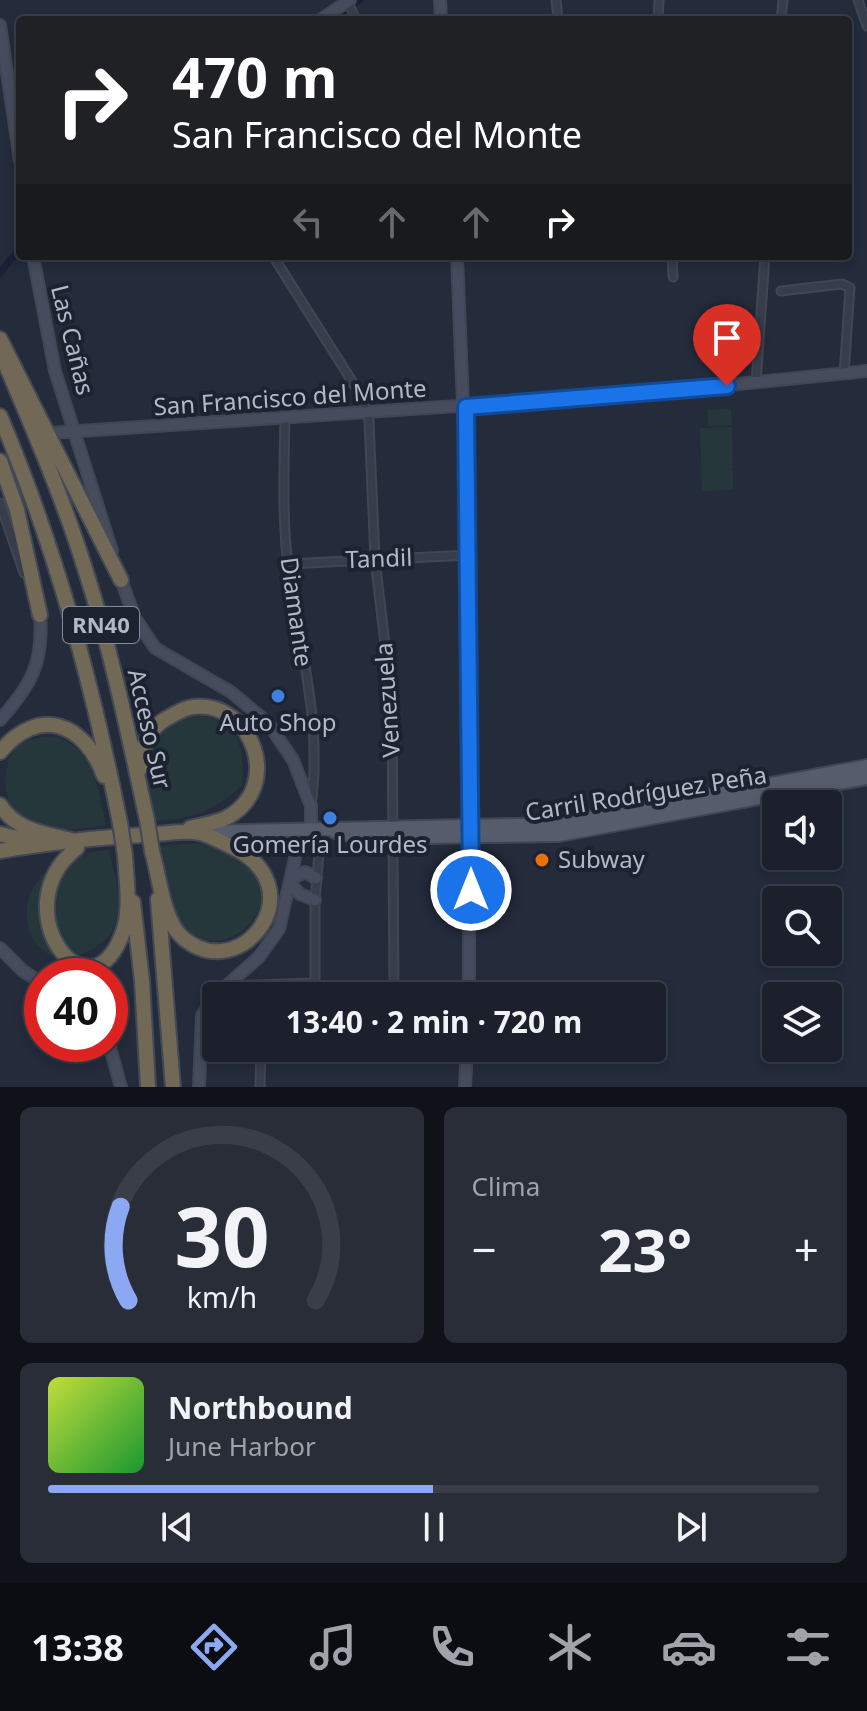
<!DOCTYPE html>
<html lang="es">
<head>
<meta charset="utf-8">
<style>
	body { margin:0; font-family:"Noto Sans",sans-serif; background:#282d38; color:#f1f3f6; height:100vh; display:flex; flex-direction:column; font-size:30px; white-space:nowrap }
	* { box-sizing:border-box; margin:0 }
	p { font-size:26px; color:#a0a3a9 }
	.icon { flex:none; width:44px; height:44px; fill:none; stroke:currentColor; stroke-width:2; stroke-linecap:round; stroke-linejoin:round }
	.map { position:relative; height:1087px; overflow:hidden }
	.drawer { display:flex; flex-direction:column; gap:20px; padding:20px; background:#0f1218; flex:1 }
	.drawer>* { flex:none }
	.hud { position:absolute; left:16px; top:16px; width:836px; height:244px; border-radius:8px; box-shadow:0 4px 12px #0003,0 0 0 2px #393e48; background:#202124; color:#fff; overflow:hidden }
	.tools { position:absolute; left:762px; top:790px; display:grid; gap:16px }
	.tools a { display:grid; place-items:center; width:80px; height:80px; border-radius:8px; background:#1b202c; box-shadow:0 4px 12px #0003,0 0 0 2px #393e48; font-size:40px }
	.speed { position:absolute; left:24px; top:958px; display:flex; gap:16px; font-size:40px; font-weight:700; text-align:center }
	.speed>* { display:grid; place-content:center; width:104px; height:104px; border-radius:50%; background:#1b202c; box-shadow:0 4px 12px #0003,0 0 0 2px #393e48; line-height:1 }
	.speed .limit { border:12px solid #d22; background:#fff; color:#111 }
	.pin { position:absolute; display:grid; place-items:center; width:68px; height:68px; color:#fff; margin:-82px -34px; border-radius:50% 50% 50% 0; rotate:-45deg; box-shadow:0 0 8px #0007 }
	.pin .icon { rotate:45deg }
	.me { position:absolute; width:88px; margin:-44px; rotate:0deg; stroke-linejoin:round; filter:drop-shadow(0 0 6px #0008) }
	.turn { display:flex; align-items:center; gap:28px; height:168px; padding:0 24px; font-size:36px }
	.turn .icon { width:104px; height:104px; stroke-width:2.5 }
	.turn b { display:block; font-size:56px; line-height:68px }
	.lanes { display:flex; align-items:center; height:76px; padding:0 24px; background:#0003; justify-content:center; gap:40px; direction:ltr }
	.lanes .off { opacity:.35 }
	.big { font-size:60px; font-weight:700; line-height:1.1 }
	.drawer .tile { flex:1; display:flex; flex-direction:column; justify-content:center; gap:12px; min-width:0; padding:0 28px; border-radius:12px; background:#282d38 }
	.drawer .dial { align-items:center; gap:0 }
	.dial svg { height:208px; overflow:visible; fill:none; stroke:#393e48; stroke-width:7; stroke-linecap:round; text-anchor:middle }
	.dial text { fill:#f1f3f6; stroke:none }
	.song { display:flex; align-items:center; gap:24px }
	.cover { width:96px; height:96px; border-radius:12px; background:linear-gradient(135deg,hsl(70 70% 55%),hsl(130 70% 35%)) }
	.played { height:8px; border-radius:4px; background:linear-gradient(90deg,#8da8f2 50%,#393e48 50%) }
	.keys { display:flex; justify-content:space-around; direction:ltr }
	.heat { display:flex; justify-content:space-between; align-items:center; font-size:44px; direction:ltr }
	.drawer .tiles { flex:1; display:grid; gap:20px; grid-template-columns:1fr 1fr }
	.tile:last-child { grid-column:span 2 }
	.trip { position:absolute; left:202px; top:982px; width:464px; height:80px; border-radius:8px; background:#1b202c; box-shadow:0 4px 12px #0003,0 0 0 2px #393e48; font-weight:700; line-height:80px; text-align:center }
	.tabs { display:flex; height:128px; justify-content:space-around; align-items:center; background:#0b0d12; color:#a0a3a9 }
	.tabs .icon { width:56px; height:56px }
	.tabs .selected { color:#8da8f2 }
	.tabs b { font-size:36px; color:#f1f3f6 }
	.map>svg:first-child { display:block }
	.green { fill:#26373c }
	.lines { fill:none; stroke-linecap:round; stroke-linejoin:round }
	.canal { stroke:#182138; stroke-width:7 }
	.street-casing { stroke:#414654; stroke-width:11 }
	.secondary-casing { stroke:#414654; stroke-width:14 }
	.primary-casing { stroke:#414654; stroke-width:16 }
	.highway-casing { stroke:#434856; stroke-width:18 }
	.street { stroke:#383d4b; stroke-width:7 }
	.secondary { stroke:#464c5e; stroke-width:10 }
	.primary { stroke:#565c6b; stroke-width:12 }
	.highway { stroke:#716955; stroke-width:14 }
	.highway-bridge-casing { stroke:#434856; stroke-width:18; stroke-linecap:butt }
	.highway-bridge { stroke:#716955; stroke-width:14 }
	.route-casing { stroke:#114b97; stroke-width:20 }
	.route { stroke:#1a73e8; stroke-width:14 }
	.shop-dot { fill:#3f7fe0; stroke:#1d2230; stroke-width:3 }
	.food-dot { fill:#e8710a; stroke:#1d2230; stroke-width:3 }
	.labels { text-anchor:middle; stroke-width:8; stroke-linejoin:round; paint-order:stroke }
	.shield { fill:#1d2230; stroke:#868b9a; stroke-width:2 }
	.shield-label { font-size:22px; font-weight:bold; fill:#b3b8c7 }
	.street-label { font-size:24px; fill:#b3b8c7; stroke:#1d2230 }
	.poi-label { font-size:24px; fill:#b3b8c7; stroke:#1d2230 }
</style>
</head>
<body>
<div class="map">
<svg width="867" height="1087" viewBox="0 0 867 1087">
	<rect width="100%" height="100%" fill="#242b3b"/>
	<path class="green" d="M 731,409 L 732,425 L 708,426 L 707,410 Z
		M 732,427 L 733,469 L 723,469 L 733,470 L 733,490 L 702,491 L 700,428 Z
		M 194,715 C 239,718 245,747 242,786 C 211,812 195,818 156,821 C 145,769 135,736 194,715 Z
		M 54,736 C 94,748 98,788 106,825 C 83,828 48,835 26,823 C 0,808 0,764 18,745 C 29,739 42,737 54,736 Z
		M 199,843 C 216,849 236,854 249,867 C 290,905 222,969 186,928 C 168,908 166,871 160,846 Z
		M 109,849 C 112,867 120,891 119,910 C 118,925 109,938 98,945 C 36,989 0,905 51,868 C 68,856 90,853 109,849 Z"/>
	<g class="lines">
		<path class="canal" d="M 355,3 L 360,0
			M 331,20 L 345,10
			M 0,273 L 20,248"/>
		<defs>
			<path id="street" d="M 556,0 L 558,20
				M 858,0 L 867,26
				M 348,2 L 356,20
				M 658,20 L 659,0
				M 781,20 L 783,0
				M 273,256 L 362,397 L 369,421 L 375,559 L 392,704 L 394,988
				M 672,256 L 673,277
				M 781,291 L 842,284 L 850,288 L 844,374
				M 756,383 L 765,256
				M 285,418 C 284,467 282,517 288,566 C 299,644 323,725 311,805
				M 0,503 L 24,573
				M 288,564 L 469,555
				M 311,832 L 319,853 L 315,900 L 315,996
				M 226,986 L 315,983
				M 200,1039 L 216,1039
				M 260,1087 L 261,1048"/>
			<path id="secondary" d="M 440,0 L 441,20
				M 320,20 L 350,0
				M 0,25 L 20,161
				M 33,256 L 55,371 L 112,551
				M 457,256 L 469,555 L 469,996
				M 50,433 L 639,394 L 867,371
				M 119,574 L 135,618 L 155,648 L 231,692 L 268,723 L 293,760 L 311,806 L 311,832 L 296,854 L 279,929 L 259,957 L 216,995 L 202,1016 L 199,1087
				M 0,720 C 31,685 44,663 40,615
				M 291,879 L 305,872 L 316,878
				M 290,884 L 300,894 L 315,900
				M 0,948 L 23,971 L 42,983
				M 109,1044 L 121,1087
				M 465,1087 L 467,1048"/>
			<path id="primary" d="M 204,832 L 558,824 L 867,766
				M 335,832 L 363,838 L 559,835 L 867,778"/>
			<path id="highway" d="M 0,339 L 121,580
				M 0,351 C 31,424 63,497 86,572 C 112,653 129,737 147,820
				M 0,416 C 56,548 92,683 120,823
				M 0,461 L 17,510 L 40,615
				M 0,752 C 39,705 85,723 104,776
				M 141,768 C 141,748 147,731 164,720 C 173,715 183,708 193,707 C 252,700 285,787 226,818 C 215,823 202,825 190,828
				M 0,805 C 17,831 43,833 71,840
				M 0,834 L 34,842
				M 77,848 C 0,908 91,1029 124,929 C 131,906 126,878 125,855
				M 0,851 C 51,842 105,837 157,834 C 170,833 187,830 200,833 C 209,835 219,841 228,845 C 320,885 241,989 182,937 C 163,920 159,875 152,851
				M 158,899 L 173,1087
				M 133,902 L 142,981 L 148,1087"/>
		</defs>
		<use href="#street" class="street-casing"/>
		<use href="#secondary" class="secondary-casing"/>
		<use href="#primary" class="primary-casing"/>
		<use href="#highway" class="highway-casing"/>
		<use href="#street" class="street"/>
		<use href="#secondary" class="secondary"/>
		<use href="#primary" class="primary"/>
		<use href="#highway" class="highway"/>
		<defs>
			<path id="highway-bridge" d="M 147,820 L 152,851
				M 120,823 L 125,855"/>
		</defs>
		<use href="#highway-bridge" class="highway-bridge-casing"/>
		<use href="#highway-bridge" class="highway-bridge"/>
	</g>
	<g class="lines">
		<defs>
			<path id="route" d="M 471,890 L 466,407 L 727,386"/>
		</defs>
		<use href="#route" class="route-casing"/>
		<use href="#route" class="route"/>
	</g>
	<g class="shop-dot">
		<circle cx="278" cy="696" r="8"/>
		<circle cx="330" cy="818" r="8"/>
	</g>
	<circle class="food-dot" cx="542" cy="860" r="8"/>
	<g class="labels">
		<rect class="shield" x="63" y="607" width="76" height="36" rx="6"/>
		<g class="shield-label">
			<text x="101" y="633">RN40</text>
		</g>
		<g class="street-label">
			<text transform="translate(72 340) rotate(76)" y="8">Las Cañas</text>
			<text transform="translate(290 398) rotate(-4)" y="8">San Francisco del Monte</text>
			<text transform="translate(379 559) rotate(-2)" y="8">Tandil</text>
			<text transform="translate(296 612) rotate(82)" y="8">Diamante</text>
			<text transform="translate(388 700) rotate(-94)" y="8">Venezuela</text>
			<text transform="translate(149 729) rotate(77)" y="8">Acceso Sur</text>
			<text transform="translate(646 794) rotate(-9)" y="8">Carril Rodríguez Peña</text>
		</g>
		<g class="poi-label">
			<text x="278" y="731">Auto Shop</text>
			<text x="330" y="853">Gomería Lourdes</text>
			<text x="558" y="868" text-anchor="start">Subway</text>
		</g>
	</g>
</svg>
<div class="tools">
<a><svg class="icon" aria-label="sound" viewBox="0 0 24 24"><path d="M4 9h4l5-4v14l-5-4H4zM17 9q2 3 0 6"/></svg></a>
<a><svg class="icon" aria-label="search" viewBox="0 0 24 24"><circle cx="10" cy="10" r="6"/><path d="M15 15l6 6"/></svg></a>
<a><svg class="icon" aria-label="layers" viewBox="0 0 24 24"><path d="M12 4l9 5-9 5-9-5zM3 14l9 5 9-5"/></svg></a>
</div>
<div class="speed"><div class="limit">40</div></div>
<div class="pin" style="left:727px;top:386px;background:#d93025"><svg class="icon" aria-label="arrive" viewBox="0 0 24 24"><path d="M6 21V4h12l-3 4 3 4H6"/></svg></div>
<svg class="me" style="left:471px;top:890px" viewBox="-20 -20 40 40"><circle r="17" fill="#1a73e8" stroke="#fff" stroke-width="3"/><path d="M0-11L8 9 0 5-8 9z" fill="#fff"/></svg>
<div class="trip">13:40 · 2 min · 720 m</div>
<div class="hud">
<div class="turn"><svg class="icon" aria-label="right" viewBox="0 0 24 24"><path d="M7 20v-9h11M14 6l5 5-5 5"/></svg><div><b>470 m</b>San Francisco del Monte</div></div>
<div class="lanes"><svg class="icon off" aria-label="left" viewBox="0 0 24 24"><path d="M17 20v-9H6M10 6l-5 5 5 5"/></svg><svg class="icon off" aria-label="ahead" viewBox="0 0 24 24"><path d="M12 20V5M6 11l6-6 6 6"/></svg><svg class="icon off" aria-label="ahead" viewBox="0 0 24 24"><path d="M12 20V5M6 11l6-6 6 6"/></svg><svg class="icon" aria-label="right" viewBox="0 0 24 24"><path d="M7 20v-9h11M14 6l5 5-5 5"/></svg></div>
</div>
</div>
<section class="drawer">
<div class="tiles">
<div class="tile dial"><svg viewBox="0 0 100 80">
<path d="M14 69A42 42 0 1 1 86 69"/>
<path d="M14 69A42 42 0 0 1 11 33" stroke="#8da8f2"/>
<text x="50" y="56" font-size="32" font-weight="700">30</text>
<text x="50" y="72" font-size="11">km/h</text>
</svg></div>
<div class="tile"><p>Clima</p>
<div class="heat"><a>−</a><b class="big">23°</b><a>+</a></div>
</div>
<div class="tile">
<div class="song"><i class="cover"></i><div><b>Northbound</b><p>June Harbor</p></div></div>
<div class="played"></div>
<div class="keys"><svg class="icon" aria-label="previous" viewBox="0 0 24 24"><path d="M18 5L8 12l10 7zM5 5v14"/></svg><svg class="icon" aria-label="pause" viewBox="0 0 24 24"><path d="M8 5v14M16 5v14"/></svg><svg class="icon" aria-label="next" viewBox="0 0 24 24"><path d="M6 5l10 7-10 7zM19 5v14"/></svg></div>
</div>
</div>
</section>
<nav class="tabs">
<b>13:38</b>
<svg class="icon selected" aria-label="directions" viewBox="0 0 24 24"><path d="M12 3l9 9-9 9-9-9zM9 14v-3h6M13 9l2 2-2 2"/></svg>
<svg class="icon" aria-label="music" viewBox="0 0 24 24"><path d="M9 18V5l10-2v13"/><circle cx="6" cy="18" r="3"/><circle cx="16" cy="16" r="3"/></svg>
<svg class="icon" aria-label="phone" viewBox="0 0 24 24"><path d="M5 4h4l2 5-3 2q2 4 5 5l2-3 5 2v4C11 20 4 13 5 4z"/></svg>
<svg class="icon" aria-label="climate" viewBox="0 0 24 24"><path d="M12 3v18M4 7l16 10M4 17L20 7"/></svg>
<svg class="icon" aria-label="car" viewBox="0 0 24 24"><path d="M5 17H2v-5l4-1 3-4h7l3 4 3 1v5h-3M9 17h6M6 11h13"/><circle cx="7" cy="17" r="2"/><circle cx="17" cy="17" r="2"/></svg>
<svg class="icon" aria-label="filters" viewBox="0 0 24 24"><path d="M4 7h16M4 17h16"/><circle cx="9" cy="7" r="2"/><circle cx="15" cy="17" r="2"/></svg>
</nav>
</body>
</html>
